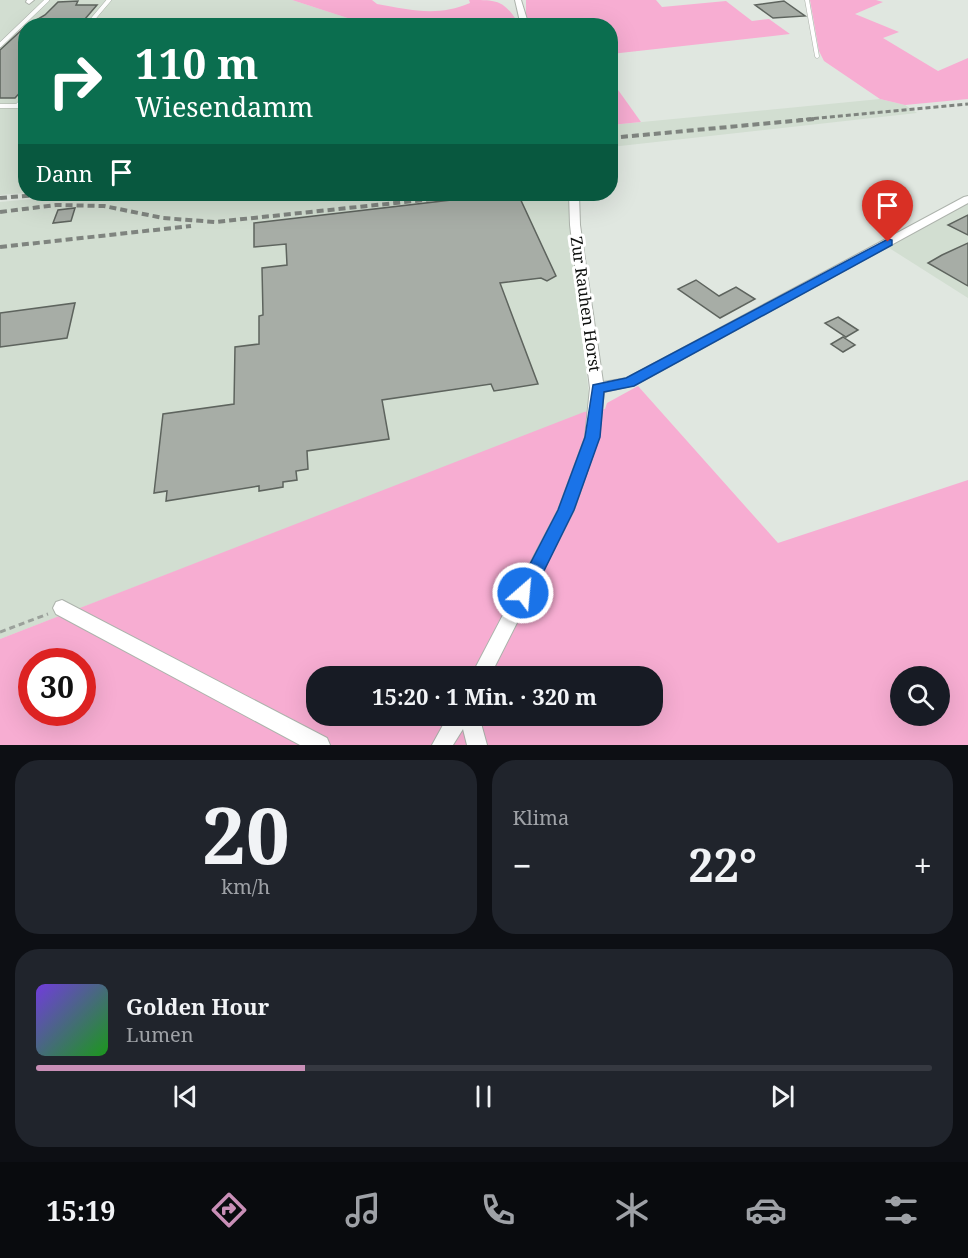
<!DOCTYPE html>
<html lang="de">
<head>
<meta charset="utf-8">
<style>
	body { margin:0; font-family:"Noto Serif",serif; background:#20242c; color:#f1f3f6; height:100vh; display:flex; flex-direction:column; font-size:22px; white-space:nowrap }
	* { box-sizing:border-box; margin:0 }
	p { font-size:20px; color:#9ea1a6 }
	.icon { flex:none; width:33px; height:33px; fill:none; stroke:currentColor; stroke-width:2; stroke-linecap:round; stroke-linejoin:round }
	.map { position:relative; height:745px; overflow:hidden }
	.drawer { display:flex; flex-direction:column; gap:15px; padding:15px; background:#0d0f14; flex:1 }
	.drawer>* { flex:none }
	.hud { position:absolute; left:18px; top:18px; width:600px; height:183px; border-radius:24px; box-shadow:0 6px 24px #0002; background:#0b6e4f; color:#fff; overflow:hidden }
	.fabs { position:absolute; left:890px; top:666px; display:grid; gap:12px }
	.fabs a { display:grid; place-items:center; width:60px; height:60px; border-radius:50%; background:#171b24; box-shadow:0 6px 24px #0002; font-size:30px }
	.speed { position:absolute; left:18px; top:648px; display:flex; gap:12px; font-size:30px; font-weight:700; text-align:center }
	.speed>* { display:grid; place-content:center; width:78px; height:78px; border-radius:50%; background:#171b24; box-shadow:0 6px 24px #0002; line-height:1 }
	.speed .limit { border:9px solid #d22; background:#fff; color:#111 }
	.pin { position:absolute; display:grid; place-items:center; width:51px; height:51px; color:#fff; margin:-62px -26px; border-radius:50% 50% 50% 0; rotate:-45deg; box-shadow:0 0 6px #0007 }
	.pin .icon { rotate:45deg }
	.me { position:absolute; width:66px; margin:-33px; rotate:27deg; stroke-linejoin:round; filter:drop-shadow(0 0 4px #0008) }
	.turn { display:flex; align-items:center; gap:21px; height:126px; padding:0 18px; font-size:27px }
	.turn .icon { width:78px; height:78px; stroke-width:2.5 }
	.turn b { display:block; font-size:42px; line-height:51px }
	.then { display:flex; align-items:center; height:57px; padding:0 18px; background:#0003; gap:12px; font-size:22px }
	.big { font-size:45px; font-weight:700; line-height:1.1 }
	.drawer .card { flex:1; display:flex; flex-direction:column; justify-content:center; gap:9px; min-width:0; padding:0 21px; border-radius:24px; background:#20242c }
	.drawer .dial { align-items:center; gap:0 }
	.dial b { font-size:78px; line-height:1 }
	.song { display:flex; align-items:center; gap:18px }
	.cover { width:72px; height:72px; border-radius:9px; background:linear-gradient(135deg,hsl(260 70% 55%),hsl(120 70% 35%)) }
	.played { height:6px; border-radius:3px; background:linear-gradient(90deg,#c98fb7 30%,#363941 30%) }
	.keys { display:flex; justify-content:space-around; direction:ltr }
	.heat { display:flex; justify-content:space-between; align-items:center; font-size:33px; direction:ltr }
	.drawer .tiles { flex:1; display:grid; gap:15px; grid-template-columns:1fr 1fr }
	.card:last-child { grid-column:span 2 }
	.trip { position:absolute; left:306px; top:666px; width:357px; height:60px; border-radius:24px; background:#171b24; box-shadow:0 6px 24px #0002; font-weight:700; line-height:60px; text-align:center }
	.dock { display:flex; height:96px; justify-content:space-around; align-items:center; background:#090b0e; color:#9ea1a6 }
	.dock .icon { width:42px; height:42px }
	.dock .selected { color:#c98fb7 }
	.dock b { font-size:27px; color:#f1f3f6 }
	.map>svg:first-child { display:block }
	.built { fill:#d2ded1 }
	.green { fill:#f7add2; fill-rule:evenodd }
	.building { fill:#a7ada6; stroke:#5e645e; stroke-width:1.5 }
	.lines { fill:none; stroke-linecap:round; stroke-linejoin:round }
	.service-casing { stroke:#adb3ac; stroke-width:5 }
	.minor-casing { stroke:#adb3ac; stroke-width:2 }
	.path { stroke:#9ba19b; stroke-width:3; stroke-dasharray:6 4; stroke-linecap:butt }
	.service { stroke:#fff; stroke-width:4 }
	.minor { fill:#fff; fill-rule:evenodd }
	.rail-far1 { stroke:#7f847f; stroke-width:3; stroke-dasharray:5 3; stroke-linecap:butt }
	.rail { stroke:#7f847f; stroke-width:4; stroke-dasharray:7 4; stroke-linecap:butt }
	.route { fill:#1a73e8; stroke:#114b97; stroke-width:1.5 }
	.labels { text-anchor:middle; stroke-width:6; stroke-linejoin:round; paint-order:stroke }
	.street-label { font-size:16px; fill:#0d0f0d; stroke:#fff }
</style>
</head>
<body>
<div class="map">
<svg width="968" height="745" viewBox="0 0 968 745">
	<rect width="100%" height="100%" fill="#e0e7e0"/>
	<path class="built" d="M 0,0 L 292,0 L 369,25 L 26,26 L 25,193 L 0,195 Z
		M 880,99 L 905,105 L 917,113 L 611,147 L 611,125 Z
		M 85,194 L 568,194 L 572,255 L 591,411 L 0,639 L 0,202 Z
		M 968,202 L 968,298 L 886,246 Z"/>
	<path class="green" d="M 292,0 L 372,0 L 377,4 C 410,10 438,17 470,3 L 469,0 C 497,0 503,0 517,21 L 477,26 L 369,25 Z
		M 526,0 L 656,0 L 662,7 L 726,1 L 752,21 L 769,19 L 790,34 L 611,54 L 610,26 L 531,25 L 526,15 Z
		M 810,0 L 876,0 L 883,2 L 855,14 L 899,32 L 883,38 L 938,71 L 968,58 L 968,99 L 905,105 L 880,99 L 824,61 L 819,51 Z
		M 611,80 L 641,122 L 611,125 Z
		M 638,386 L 778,543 L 968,480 L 968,745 L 0,745 L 0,639 L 584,412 L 605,409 L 607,403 ZM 32,662 L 82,662 L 82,712 L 32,712 ZM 316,676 L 652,676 L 652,716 L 316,716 ZM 900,676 L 939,676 L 939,716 L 900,716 Z"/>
	<path class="building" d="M 78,1 L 76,5 L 97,5 L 79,26 L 26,26 L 45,15 L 58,2 Z
		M 784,1 L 805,16 L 773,18 L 755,5 Z
		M 26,26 L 26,86 L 15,98 L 0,98 L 0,50 Z
		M 489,194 L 518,194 L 556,276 L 547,281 L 541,278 L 500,283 L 538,384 L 494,391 L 491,384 L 382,400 L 389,439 L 307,451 L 308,469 L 296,471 L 297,480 L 283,482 L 283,487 L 259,491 L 259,486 L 166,501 L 167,491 L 154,493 L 163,414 L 234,404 L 235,347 L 259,344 L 259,316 L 263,315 L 262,268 L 287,265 L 286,244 L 254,247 L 254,223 L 468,198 L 468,196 Z
		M 75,208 L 71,221 L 53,223 L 58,210 Z
		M 968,215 L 968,235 L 948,225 Z
		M 968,243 L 968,286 L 928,263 L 942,255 Z
		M 696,280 L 719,296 L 736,287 L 755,299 L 720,318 L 678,289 Z
		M 75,303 L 67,338 L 0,347 L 0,313 Z
		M 838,317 L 858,330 L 846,337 L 825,323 Z
		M 843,337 L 855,345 L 843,352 L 831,344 Z"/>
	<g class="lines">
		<defs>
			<path id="service" d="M 807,0 L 817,56
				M 87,26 L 109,0
				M 0,45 L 47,0
				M 0,106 L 17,106 L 26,97"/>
			<path id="minor" d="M 27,0 L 34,0 L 29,4 L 26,2 Z
				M 515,0 L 521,0 L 529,26 L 521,26 Z
				M 569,194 L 579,194 L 580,225 L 603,382 L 627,378 L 964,197 L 968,196 L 968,203 L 635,385 L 604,392 L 599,437 L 574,510 L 490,676 L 471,676 L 558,510 L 585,437 L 590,388 L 570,225 Z
				M 62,600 L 327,738 L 330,745 L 300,745 L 56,614 L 53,608 L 56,602 Z
				M 448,716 L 479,716 L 487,745 L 467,745 L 463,729 L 453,745 L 432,745 Z"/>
		</defs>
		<use href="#service" class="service-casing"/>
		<use href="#minor" class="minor-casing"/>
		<path class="path" d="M 0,632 L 48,614"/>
		<use href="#service" class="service"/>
		<use href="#minor" class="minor"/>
		<path class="rail-far1" d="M 798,120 L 968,104"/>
		<path class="rail" d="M 610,138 L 814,119
			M 0,198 L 49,194
			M 79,198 L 124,194
			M 0,212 L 56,205 L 104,206 L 163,218 L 215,222 L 462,196
			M 0,247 L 191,226"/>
	</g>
	<path class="route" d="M 888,239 L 892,240 L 892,245 L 634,386 L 604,392 L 600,437 L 574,510 L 530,599 L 523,601 L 517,599 L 515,593 L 558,510 L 585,437 L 593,385 L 626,378 Z"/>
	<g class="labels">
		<g class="street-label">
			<text transform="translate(586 304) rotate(82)" y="6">Zur Rauhen Horst</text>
		</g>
	</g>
</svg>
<div class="fabs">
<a><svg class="icon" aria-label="search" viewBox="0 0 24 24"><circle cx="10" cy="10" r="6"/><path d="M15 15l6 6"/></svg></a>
</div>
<div class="speed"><div class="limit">30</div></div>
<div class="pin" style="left:888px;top:242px;background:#d93025"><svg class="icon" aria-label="arrive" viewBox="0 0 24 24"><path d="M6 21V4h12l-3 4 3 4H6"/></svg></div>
<svg class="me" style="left:523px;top:593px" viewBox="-20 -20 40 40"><circle r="17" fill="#1a73e8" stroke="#fff" stroke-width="3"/><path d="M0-11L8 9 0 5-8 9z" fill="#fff"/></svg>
<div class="trip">15:20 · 1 Min. · 320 m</div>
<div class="hud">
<div class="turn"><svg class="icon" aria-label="right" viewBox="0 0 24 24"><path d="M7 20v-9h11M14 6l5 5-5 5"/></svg><div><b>110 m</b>Wiesendamm</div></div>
<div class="then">Dann<svg class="icon" aria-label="arrive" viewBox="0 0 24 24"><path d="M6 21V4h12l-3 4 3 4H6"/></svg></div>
</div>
</div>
<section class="drawer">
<div class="tiles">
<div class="card dial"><b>20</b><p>km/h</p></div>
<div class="card"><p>Klima</p>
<div class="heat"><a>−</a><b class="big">22°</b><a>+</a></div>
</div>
<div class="card">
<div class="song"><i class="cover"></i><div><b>Golden Hour</b><p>Lumen</p></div></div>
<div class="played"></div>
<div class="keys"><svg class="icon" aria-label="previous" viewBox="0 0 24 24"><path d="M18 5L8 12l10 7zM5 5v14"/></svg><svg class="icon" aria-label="pause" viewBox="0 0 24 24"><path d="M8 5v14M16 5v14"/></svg><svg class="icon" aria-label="next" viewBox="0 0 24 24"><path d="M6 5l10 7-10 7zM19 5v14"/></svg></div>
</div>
</div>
</section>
<nav class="dock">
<b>15:19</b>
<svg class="icon selected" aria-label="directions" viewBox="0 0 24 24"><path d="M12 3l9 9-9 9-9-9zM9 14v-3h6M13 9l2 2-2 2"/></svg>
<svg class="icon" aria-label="music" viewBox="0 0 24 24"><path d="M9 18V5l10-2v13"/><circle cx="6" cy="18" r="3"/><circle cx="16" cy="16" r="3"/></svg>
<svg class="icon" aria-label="phone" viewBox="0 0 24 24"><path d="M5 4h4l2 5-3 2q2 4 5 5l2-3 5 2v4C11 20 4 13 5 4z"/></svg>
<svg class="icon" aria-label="climate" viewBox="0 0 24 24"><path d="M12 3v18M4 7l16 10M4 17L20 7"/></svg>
<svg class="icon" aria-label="car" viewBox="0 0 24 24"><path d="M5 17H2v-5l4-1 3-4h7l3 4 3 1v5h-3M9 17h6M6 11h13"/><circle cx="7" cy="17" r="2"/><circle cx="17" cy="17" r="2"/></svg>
<svg class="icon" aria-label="filters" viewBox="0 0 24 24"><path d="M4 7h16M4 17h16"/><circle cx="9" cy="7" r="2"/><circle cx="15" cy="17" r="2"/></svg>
</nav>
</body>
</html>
